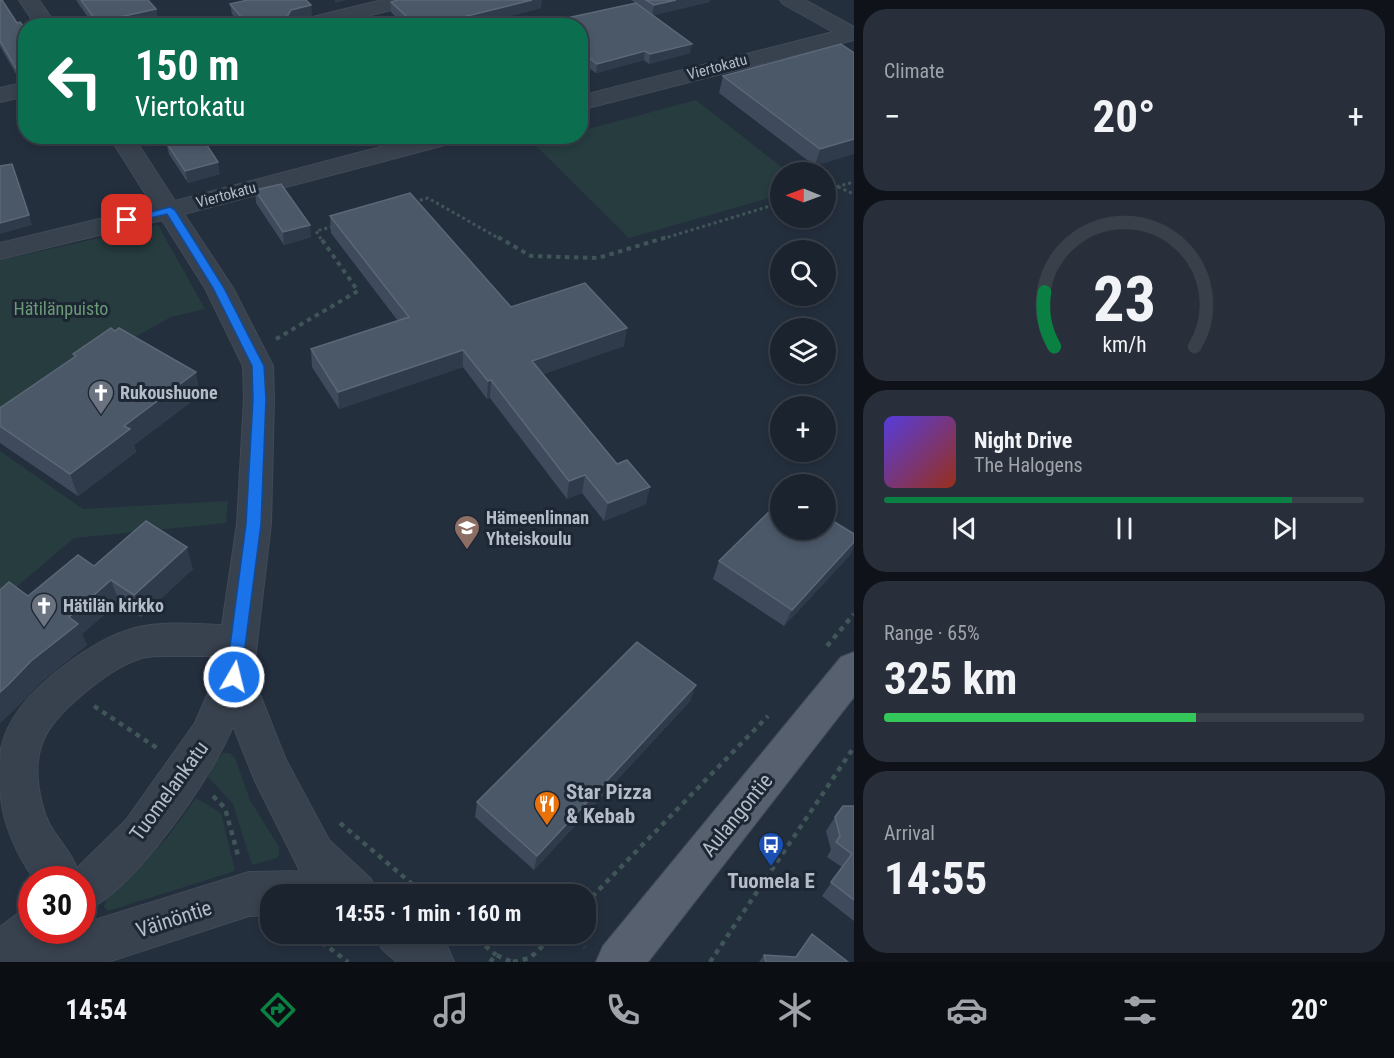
<!DOCTYPE html>
<html lang="en">
<head>
<meta charset="utf-8">
<style>
	body { margin:0; font-family:"Roboto Condensed",sans-serif; background:#282f3a; color:#f1f3f6; height:100vh; display:flex; flex-direction:column; font-size:22px; white-space:nowrap }
	* { box-sizing:border-box; margin:0 }
	p { font-size:20px; color:#a0a4aa }
	.icon { flex:none; width:33px; height:33px; fill:none; stroke:currentColor; stroke-width:2; stroke-linecap:round; stroke-linejoin:round }
	.map { position:relative; flex:1; overflow:hidden }
	.details { display:flex; flex-direction:column; gap:9px; padding:9px; background:#0f1319; width:540px }
	.details>* { flex:none }
	.top-card { position:absolute; left:18px; top:18px; width:570px; height:126px; border-radius:24px; box-shadow:0 3px 9px #0003,0 0 0 2px #39404a; background:#0b6e4f; color:#fff; overflow:hidden }
	.needle { width:39px; rotate:271deg }
	.fabs { position:absolute; left:770px; top:162px; display:grid; gap:12px }
	.fabs a { display:grid; place-items:center; width:66px; height:66px; border-radius:50%; background:#1b232e; box-shadow:0 3px 9px #0003,0 0 0 2px #39404a; font-size:30px }
	.speed { position:absolute; left:18px; top:866px; display:flex; gap:12px; font-size:30px; font-weight:700; text-align:center }
	.speed>* { display:grid; place-content:center; width:78px; height:78px; border-radius:50%; background:#1b232e; box-shadow:0 3px 9px #0003,0 0 0 2px #39404a; line-height:1 }
	.speed .limit { border:9px solid #d22; background:#fff; color:#111 }
	.pin { position:absolute; display:grid; place-items:center; width:51px; height:51px; color:#fff; margin:-26px; border-radius:12px; box-shadow:0 3px 9px #0006 }
	.me { position:absolute; width:66px; margin:-33px; rotate:8deg; stroke-linejoin:round; filter:drop-shadow(0 0 4px #0008) }
	.turn { display:flex; align-items:center; gap:21px; height:126px; padding:0 18px; font-size:27px }
	.turn .icon { width:78px; height:78px; stroke-width:2.5 }
	.turn b { display:block; font-size:42px; line-height:51px }
	.big { font-size:45px; font-weight:700; line-height:1.1 }
	.details .tile { flex:1; display:flex; flex-direction:column; justify-content:center; gap:9px; min-width:0; padding:0 21px; border-radius:24px; background:#282f3a }
	.details .dial { align-items:center; gap:0 }
	.dial svg { height:156px; overflow:visible; fill:none; stroke:#39404a; stroke-width:7; stroke-linecap:round; text-anchor:middle }
	.dial text { fill:#f1f3f6; stroke:none }
	.song { display:flex; align-items:center; gap:18px }
	.cover { width:72px; height:72px; border-radius:9px; background:linear-gradient(135deg,hsl(250 70% 55%),hsl(10 70% 35%)) }
	.played { height:6px; border-radius:3px; background:linear-gradient(90deg,#0b8043 85%,#39404a 85%) }
	.keys { display:flex; justify-content:space-around; direction:ltr }
	.heat { display:flex; justify-content:space-between; align-items:center; font-size:33px; direction:ltr }
	.charge { height:9px; border-radius:4px; background:linear-gradient(90deg,#34c759 65%,#39404a 0) }
	.trip { position:absolute; left:260px; top:884px; width:336px; height:60px; border-radius:24px; background:#1b232e; box-shadow:0 3px 9px #0003,0 0 0 2px #39404a; font-weight:700; line-height:60px; text-align:center }
	.tab-bar { display:flex; height:96px; justify-content:space-around; align-items:center; background:#0b0e12; color:#a0a4aa }
	.tab-bar .icon { width:42px; height:42px }
	.tab-bar .selected { color:#0b8043 }
	.tab-bar b { font-size:27px; color:#f1f3f6 }
	main { display:flex; flex:1; min-height:0 }
	.map>svg:first-child { display:block }
	.green { fill:#263c3f }
	.lines { fill:none; stroke-linecap:round; stroke-linejoin:round }
	.minor-casing { stroke:#414a57; stroke-width:2 }
	.major-casing { stroke:#414a57; stroke-width:2 }
	.path-far2 { stroke:#3f5557; stroke-width:3; stroke-dasharray:3 3; stroke-linecap:butt }
	.path-far1 { stroke:#3f5557; stroke-width:4; stroke-dasharray:4.5 4.5; stroke-linecap:butt }
	.path { stroke:#3f5557; stroke-width:4.5; stroke-dasharray:5 5; stroke-linecap:butt }
	.minor { fill:#38414e; fill-rule:evenodd }
	.major { fill:#56606e; fill-rule:evenodd }
	.wall { fill:#3f4b5c }
	.shaded-wall { fill:#2f3b4b }
	.building { fill:#4b5868; stroke:#5c6777; stroke-width:1.5 }
	.route { fill:#1a73e8; stroke:#114b97; stroke-width:1.5 }
	.labels { text-anchor:middle; stroke-width:6; stroke-linejoin:round; paint-order:stroke }
	.far-street-label { font-size:15px; fill:#b4bcc9; stroke:#1d2633 }
	.park-label { font-size:18px; fill:#6b9a76; stroke:#1d2633 }
	.poi-label { font-size:18px; font-weight:bold; fill:#b4bcc9; stroke:#1d2633; text-anchor:start }
	.near-street-label { font-size:21px; fill:#b4bcc9; stroke:#1d2633 }
	.near-poi-label { font-size:21px; font-weight:bold; fill:#b4bcc9; stroke:#1d2633; text-anchor:start }
</style>
</head>
<body>
<main>
<div class="map">
<svg width="854" height="962" viewBox="0 0 854 962">
	<rect width="100%" height="100%" fill="#242f3e"/>
	<path class="green" d="M 696,100 L 788,172 L 780,172 L 780,195 L 629,238 L 533,143 L 559,137 L 580,136 L 581,131 Z
		M 158,225 L 205,309 L 171,317 L 0,412 L 0,260 Z
		M 0,451 L 83,509 L 228,501 L 226,523 L 74,538 L 0,601 Z
		M 223,753 L 230,753 L 235,758 L 250,800 L 279,847 L 279,855 L 277,858 L 252,865 L 233,804 L 208,777 L 216,760 Z
		M 196,798 L 221,813 L 235,871 L 108,911 L 104,907 L 107,898 L 166,839 Z"/>
	<g class="lines">
		<defs>
			<path id="minor" d="M 19,0 L 39,0 L 57,26 L 36,26 Z
				M 382,0 L 418,0 L 415,4 L 327,26 L 289,26 L 292,22 Z
				M 780,0 L 805,0 L 854,27 L 854,40 L 580,110 L 580,96 L 833,32 L 783,4 Z
				M 26,82 L 26,96 L 0,102 L 0,88 Z
				M 109,136 L 133,136 L 175,201 L 422,136 L 464,136 L 460,141 L 184,214 L 233,288 L 273,366 L 274,399 L 271,524 L 253,677 L 286,760 L 329,840 L 371,879 L 377,894 L 270,894 L 270,915 L 249,916 L 108,962 L 0,962 L 0,927 L 17,914 L 32,908 L 32,930 L 55,930 L 54,933 L 64,930 L 82,930 L 82,924 L 249,872 L 300,871 L 255,781 L 233,726 C 212,778 134,891 82,913 L 82,879 L 34,879 C 13,849 0,818 0,781 C 0,771 0,759 1,749 C 8,714 36,687 63,667 C 85,650 108,635 135,628 C 163,621 194,624 222,625 L 237,524 L 244,399 L 243,366 L 205,288 L 162,220 L 0,259 L 0,243 L 153,206 ZM 163,656 L 218,656 L 215,677 L 195,723 L 126,820 L 77,868 C 67,843 49,834 42,804 C 37,784 35,760 43,741 C 54,713 108,670 136,660 C 144,656 154,656 163,656 Z
				M 375,933 L 432,933 L 447,946 L 454,962 L 397,962 L 382,949 Z"/>
			<path id="major" d="M 854,652 L 854,697 L 648,962 L 596,962 L 603,946 L 841,657 Z"/>
		</defs>
		<use href="#minor" class="minor-casing"/>
		<use href="#major" class="major-casing"/>
		<path class="path-far2" d="M 838,187 L 854,194
			M 825,190 L 854,182
			M 414,202 L 428,198 L 500,239
			M 321,239 L 316,231 L 335,226
			M 662,239 L 780,203"/>
		<path class="path-far1" d="M 498,237 L 531,256 L 598,258 L 667,237
			M 276,339 L 358,291 L 320,237"/>
		<path class="path" d="M 827,646 L 854,614
			M 94,706 L 157,748
			M 213,796 L 225,808 L 239,859
			M 340,823 L 424,894
			M 585,904 L 768,716
			M 304,933 L 327,946 L 348,962
			M 470,933 L 496,955
			M 570,933 L 585,947
			M 490,962 L 496,955 L 512,962
			M 513,962 L 530,958 L 556,933
			M 710,962 L 854,747"/>
		<use href="#minor" class="minor"/>
		<use href="#major" class="major"/>
	</g>
	<path class="wall" d="M 0,0 L 25,81 L 20,81 L 0,46 Z
		M 76,0 L 148,0 L 156,9 L 158,20 L 133,26 L 94,26 Z
		M 631,0 L 710,0 L 709,2 L 653,15 L 690,53 L 649,64 L 644,60 L 596,73 L 580,62 L 580,26 L 544,26 L 544,23 L 635,3 Z
		M 391,2 L 541,8 L 472,25 L 473,26 L 405,26 L 391,12 Z
		M 230,4 L 312,15 L 300,18 L 331,26 L 242,26 L 232,14 Z
		M 854,53 L 815,166 L 719,93 L 723,76 Z
		M 166,142 L 220,174 L 188,183 L 169,154 Z
		M 255,190 L 311,237 L 284,245 L 256,203 Z
		M 330,216 L 511,307 L 624,346 L 543,374 L 646,504 L 604,521 L 582,493 L 567,499 L 490,398 L 487,399 L 463,367 L 339,409 L 312,367 L 311,349 L 398,321 L 331,233 Z
		M 73,354 L 200,395 L 134,445 L 136,452 L 78,496 L 0,443 L 0,408 L 74,358 Z
		M 851,554 L 784,626 L 713,579 L 719,561 Z
		M 94,566 L 193,569 L 141,617 L 119,602 L 82,634 L 87,645 L 41,682 L 20,704 L 0,723 L 0,590 L 28,596 Z
		M 696,685 L 690,701 L 534,870 L 475,817 L 477,802 Z
		M 854,806 L 854,921 L 822,896 L 842,867 L 827,857 L 831,850 L 826,831 L 835,817 Z
		M 764,955 L 848,962 L 759,962 Z"/>
	<path class="shaded-wall" d="M 335,0 L 346,0 L 335,3 Z
		M 532,0 L 542,0 L 541,8 L 470,26 L 463,17 Z
		M 676,0 L 710,0 L 709,2 L 652,16 L 654,5 Z
		M 311,5 L 312,15 L 291,20 L 287,17 L 291,10 Z
		M 156,9 L 158,20 L 133,26 L 98,26 L 97,22 Z
		M 692,44 L 690,53 L 649,64 L 650,54 Z
		M 645,51 L 644,60 L 596,73 L 597,64 Z
		M 24,69 L 26,80 L 20,81 L 17,70 Z
		M 854,139 L 854,154 L 815,166 L 820,149 Z
		M 218,162 L 220,174 L 188,183 L 185,171 Z
		M 29,215 L 32,225 L 0,234 L 0,223 Z
		M 310,225 L 311,237 L 284,245 L 283,232 Z
		M 627,328 L 624,346 L 530,379 L 532,361 Z
		M 463,350 L 463,367 L 339,409 L 338,392 Z
		M 196,372 L 200,395 L 134,445 L 136,452 L 78,496 L 70,474 L 124,426 Z
		M 491,380 L 490,398 L 487,399 L 488,381 Z
		M 585,475 L 582,493 L 567,499 L 569,481 Z
		M 650,487 L 646,504 L 604,521 L 608,503 Z
		M 854,542 L 854,547 L 851,554 L 784,626 L 792,610 Z
		M 187,547 L 193,569 L 141,617 L 134,595 Z
		M 111,580 L 119,602 L 82,634 L 87,645 L 41,682 L 20,704 L 0,723 L 0,692 L 69,617 Z
		M 696,685 L 690,701 L 534,870 L 537,856 Z"/>
	<path class="building" d="M 0,0 L 2,0 L 17,23 L 20,22 L 26,29 L 26,85 L 24,69 L 17,70 L 0,41 Z
		M 81,0 L 148,0 L 156,9 L 97,22 Z
		M 248,0 L 306,0 L 311,5 L 291,10 L 287,17 L 324,18 L 331,26 L 249,26 L 230,4 Z
		M 398,0 L 532,0 L 463,17 L 473,26 L 413,26 L 416,25 L 391,2 Z
		M 646,0 L 676,0 L 654,5 Z
		M 636,3 L 692,44 L 650,54 L 645,51 L 597,64 L 580,51 L 580,26 L 547,26 L 544,23 Z
		M 841,44 L 854,53 L 854,139 L 820,149 L 723,76 Z
		M 187,136 L 201,136 L 218,162 L 185,171 L 166,142 Z
		M 12,164 L 29,215 L 0,223 L 0,166 Z
		M 281,184 L 310,225 L 283,232 L 255,190 Z
		M 410,193 L 511,307 L 585,283 L 627,328 L 532,361 L 617,464 L 627,460 L 650,487 L 608,503 L 585,475 L 569,481 L 491,380 L 488,381 L 463,350 L 338,392 L 311,349 L 409,317 L 330,216 Z
		M 111,328 L 115,331 L 119,328 L 196,372 L 124,426 L 130,429 L 70,474 L 0,426 L 0,408 L 76,356 L 73,354 Z
		M 780,501 L 780,530 L 825,530 L 825,516 L 854,534 L 854,542 L 792,610 L 719,561 Z
		M 146,521 L 187,547 L 134,595 L 111,580 L 69,617 L 78,624 L 31,661 L 9,684 L 0,692 L 0,590 L 9,582 L 28,596 L 78,555 L 94,566 Z
		M 637,642 L 696,685 L 537,856 L 477,802 Z
		M 843,806 L 854,806 L 854,900 L 831,882 L 852,854 L 836,842 L 840,836 L 835,817 Z
		M 812,934 L 848,962 L 766,962 L 764,955 L 796,957 Z"/>
	<path class="route" d="M 170,207 L 175,210 L 224,288 L 264,366 L 266,399 L 261,524 L 241,677 L 239,682 L 234,684 L 228,682 L 226,677 L 246,524 L 253,399 L 252,366 L 213,288 L 167,214 L 127,223 L 122,220 Z"/>
	<defs>
		<symbol id="church-pin" viewBox="-11 -11 22 30"><path d="M0 17L-7.5 6A9.5 9.5 0 1 1 7.5 6Z" fill="#6b7280" stroke="#1d2633"/><path d="M-1.2-6h2.4v3.5h3.3v2.4h-3.3V6h-2.4V-.1h-3.3v-2.4h3.3Z" fill="#fff"/></symbol>
		<symbol id="school-pin" viewBox="-11 -11 22 30"><path d="M0 17L-7.5 6A9.5 9.5 0 1 1 7.5 6Z" fill="#8d6e63" stroke="#1d2633"/><path d="M0-5L7-2L0 1L-7-2ZM-4 1L0 2.5L4 1V4Q0 6-4 4Z" fill="#fff"/></symbol>
		<symbol id="restaurant-pin" viewBox="-11 -11 22 30"><path d="M0 17L-7.5 6A9.5 9.5 0 1 1 7.5 6Z" fill="#e8710a" stroke="#1d2633"/><path d="M-5-6h1v4h1v-4h1v4h1v-4h1v5L-1.5 .5V6h-2V.5L-5-1ZM5-6V6H3V1.5H1.5Q1.5-4 5-6Z" fill="#fff"/></symbol>
		<symbol id="bus-pin" viewBox="-11 -11 22 30"><path d="M0 17L-7.5 6A9.5 9.5 0 1 1 7.5 6Z" fill="#1a4fb4" stroke="#1d2633"/><path d="M-5-6H5V4H4V6H2V4H-2V6H-4V4H-5ZM-3.5-4V0h7V-4ZM-3.5 1.2v1.5H-2V1.2ZM2 1.2v1.5H3.5V1.2Z" fill="#fff"/></symbol>
	</defs>
	<g fill-rule="evenodd">
		<use href="#church-pin" x="86" y="378" width="30" height="40"/>
		<use href="#school-pin" x="452" y="513" width="30" height="40"/>
		<use href="#church-pin" x="29" y="591" width="30" height="40"/>
		<use href="#restaurant-pin" x="532" y="789" width="30" height="40"/>
		<use href="#bus-pin" x="756" y="830" width="30" height="40"/>
	</g>
	<g class="labels">
		<g class="far-street-label">
			<text transform="translate(717 67) rotate(-15)" y="5">Viertokatu</text>
			<text transform="translate(226 195) rotate(-15)" y="5">Viertokatu</text>
		</g>
		<g class="park-label">
			<text x="61" y="315">Hätilänpuisto</text>
		</g>
		<g class="poi-label">
			<text x="120" y="399">Rukoushuone</text>
			<text x="486" y="524">Hämeenlinnan<tspan x="486" dy="21">Yhteiskoulu</tspan></text>
			<text x="63" y="612">Hätilän kirkko</text>
		</g>
		<g class="near-street-label">
			<text transform="translate(169 791) rotate(-54)" y="7">Tuomelankatu</text>
			<text transform="translate(737 815) rotate(-51)" y="7">Aulangontie</text>
			<text transform="translate(174 919) rotate(-18)" y="7">Väinöntie</text>
		</g>
		<g class="near-poi-label">
			<text x="566" y="799">Star Pizza<tspan x="566" dy="24">&amp; Kebab</tspan></text>
			<text x="771" y="888" text-anchor="middle">Tuomela E</text>
		</g>
	</g>
</svg>
<div class="fabs">
<a><svg class="needle" viewBox="-14 -14 28 28"><path d="M0-13l5 13h-10z" fill="#e53935"/><path d="M0 13l5-13h-10z" fill="#a0a4aa"/></svg></a>
<a><svg class="icon" aria-label="search" viewBox="0 0 24 24"><circle cx="10" cy="10" r="6"/><path d="M15 15l6 6"/></svg></a>
<a><svg class="icon" aria-label="layers" viewBox="0 0 24 24"><path d="M12 4l9 5-9 5-9-5zM3 14l9 5 9-5"/></svg></a>
<a>+</a>
<a>−</a>
</div>
<div class="speed"><div class="limit">30</div></div>
<div class="pin" style="left:127px;top:220px;background:#d93025"><svg class="icon" aria-label="arrive" viewBox="0 0 24 24"><path d="M6 21V4h12l-3 4 3 4H6"/></svg></div>
<svg class="me" style="left:234px;top:677px" viewBox="-20 -20 40 40"><circle r="17" fill="#1a73e8" stroke="#fff" stroke-width="3"/><path d="M0-11L8 9 0 5-8 9z" fill="#fff"/></svg>
<div class="trip">14:55 · 1 min · 160 m</div>
<div class="top-card">
<div class="turn"><svg class="icon" aria-label="left" viewBox="0 0 24 24"><path d="M17 20v-9H6M10 6l-5 5 5 5"/></svg><div><b>150 m</b>Viertokatu</div></div>
</div>
</div>
<section class="details">
<div class="tile"><p>Climate</p>
<div class="heat"><a>−</a><b class="big">20°</b><a>+</a></div>
</div>
<div class="tile dial"><svg viewBox="0 0 100 80">
<path d="M14 69A42 42 0 1 1 86 69"/>
<path d="M14 69A42 42 0 0 1 9 41" stroke="#0b8043"/>
<text x="50" y="56" font-size="32" font-weight="700">23</text>
<text x="50" y="72" font-size="11">km/h</text>
</svg></div>
<div class="tile">
<div class="song"><i class="cover"></i><div><b>Night Drive</b><p>The Halogens</p></div></div>
<div class="played"></div>
<div class="keys"><svg class="icon" aria-label="previous" viewBox="0 0 24 24"><path d="M18 5L8 12l10 7zM5 5v14"/></svg><svg class="icon" aria-label="pause" viewBox="0 0 24 24"><path d="M8 5v14M16 5v14"/></svg><svg class="icon" aria-label="next" viewBox="0 0 24 24"><path d="M6 5l10 7-10 7zM19 5v14"/></svg></div>
</div>
<div class="tile"><p>Range · 65%</p><b class="big">325 km</b><div class="charge"></div></div>
<div class="tile"><p>Arrival</p><b class="big">14:55</b></div>
</section>
</main>
<nav class="tab-bar">
<b>14:54</b>
<svg class="icon selected" aria-label="directions" viewBox="0 0 24 24"><path d="M12 3l9 9-9 9-9-9zM9 14v-3h6M13 9l2 2-2 2"/></svg>
<svg class="icon" aria-label="music" viewBox="0 0 24 24"><path d="M9 18V5l10-2v13"/><circle cx="6" cy="18" r="3"/><circle cx="16" cy="16" r="3"/></svg>
<svg class="icon" aria-label="phone" viewBox="0 0 24 24"><path d="M5 4h4l2 5-3 2q2 4 5 5l2-3 5 2v4C11 20 4 13 5 4z"/></svg>
<svg class="icon" aria-label="climate" viewBox="0 0 24 24"><path d="M12 3v18M4 7l16 10M4 17L20 7"/></svg>
<svg class="icon" aria-label="car" viewBox="0 0 24 24"><path d="M5 17H2v-5l4-1 3-4h7l3 4 3 1v5h-3M9 17h6M6 11h13"/><circle cx="7" cy="17" r="2"/><circle cx="17" cy="17" r="2"/></svg>
<svg class="icon" aria-label="filters" viewBox="0 0 24 24"><path d="M4 7h16M4 17h16"/><circle cx="9" cy="7" r="2"/><circle cx="15" cy="17" r="2"/></svg>
<b>20°</b>
</nav>
</body>
</html>
